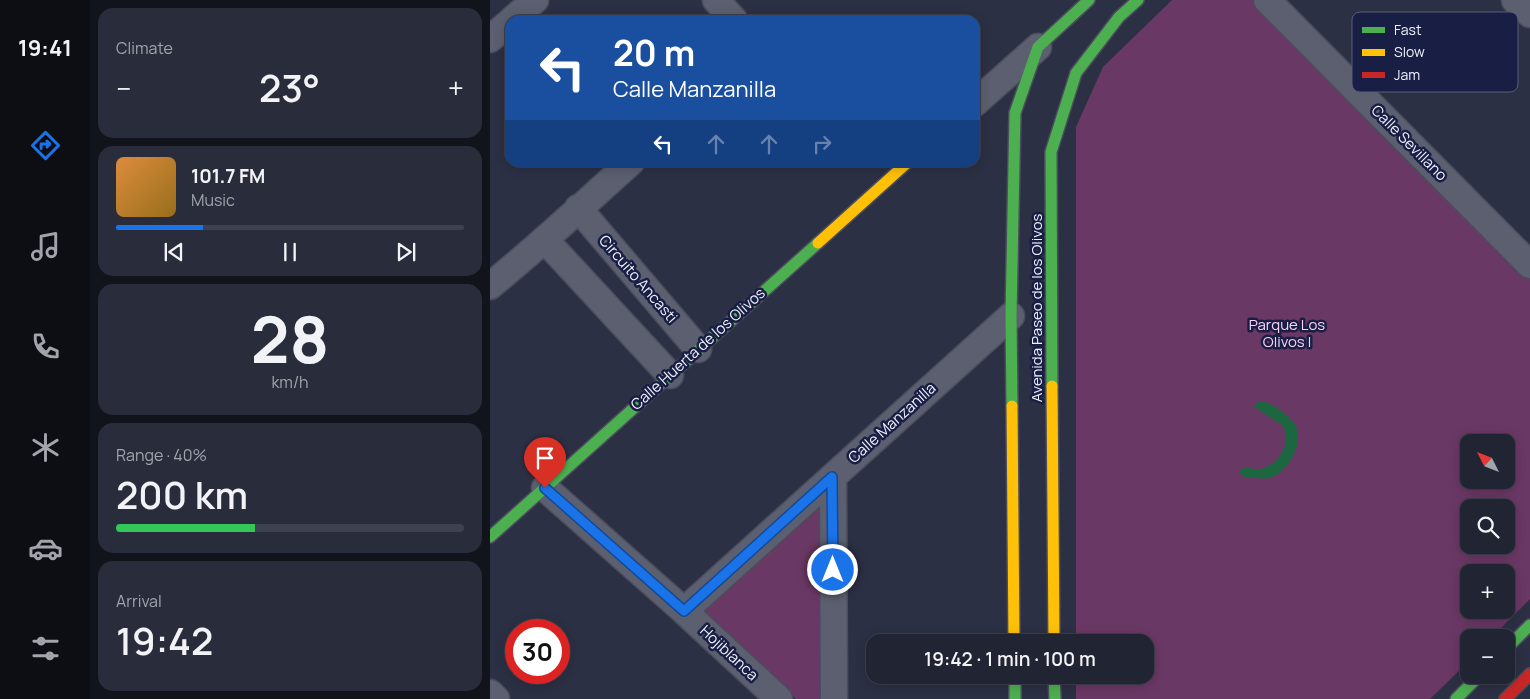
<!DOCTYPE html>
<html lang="en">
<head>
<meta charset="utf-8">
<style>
	body { margin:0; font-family:Manrope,sans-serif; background:#292c3b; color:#f1f3f6; height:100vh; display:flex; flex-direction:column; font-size:19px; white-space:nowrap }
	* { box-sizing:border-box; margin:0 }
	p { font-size:16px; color:#a2a4ac }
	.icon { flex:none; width:28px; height:28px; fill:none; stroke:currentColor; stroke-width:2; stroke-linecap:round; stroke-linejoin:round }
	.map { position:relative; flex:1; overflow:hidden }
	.panel { display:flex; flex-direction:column; gap:8px; padding:8px; background:#12141c; width:400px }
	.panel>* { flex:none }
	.hud { position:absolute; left:15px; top:15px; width:475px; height:152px; border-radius:15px; box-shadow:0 2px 12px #0003,0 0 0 1px #3e414e; background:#1a4fa0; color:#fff; overflow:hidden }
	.needle { width:32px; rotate:312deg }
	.controls { position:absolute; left:970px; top:434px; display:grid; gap:10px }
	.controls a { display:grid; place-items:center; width:55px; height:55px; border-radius:10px; background:#212433; box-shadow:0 2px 12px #0003,0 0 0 1px #3e414e; font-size:25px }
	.speed { position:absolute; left:15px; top:619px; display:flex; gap:10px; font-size:25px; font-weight:700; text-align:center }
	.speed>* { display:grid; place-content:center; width:65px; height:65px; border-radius:50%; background:#212433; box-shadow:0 2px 12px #0003,0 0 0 1px #3e414e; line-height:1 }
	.speed .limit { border:8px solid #d22; background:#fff; color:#111 }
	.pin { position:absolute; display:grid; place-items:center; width:42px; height:42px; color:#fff; margin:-51px -21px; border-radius:50% 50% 50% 0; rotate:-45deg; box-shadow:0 0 5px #0007 }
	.pin .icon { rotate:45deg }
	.me { position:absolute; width:55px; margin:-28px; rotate:0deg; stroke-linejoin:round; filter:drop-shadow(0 0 4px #0008) }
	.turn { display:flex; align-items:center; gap:18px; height:105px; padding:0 25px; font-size:22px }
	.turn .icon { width:65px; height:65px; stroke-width:2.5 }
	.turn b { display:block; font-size:35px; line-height:42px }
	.lanes { display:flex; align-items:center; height:48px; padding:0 25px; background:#0003; justify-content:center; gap:25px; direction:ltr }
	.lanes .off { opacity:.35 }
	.big { font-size:38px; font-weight:600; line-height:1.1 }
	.panel .widget { flex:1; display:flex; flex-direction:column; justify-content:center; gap:8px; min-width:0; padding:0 18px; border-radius:15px; background:#292c3b }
	.panel .dial { align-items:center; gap:0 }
	.dial b { font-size:65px; line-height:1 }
	.song { display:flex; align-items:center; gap:15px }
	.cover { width:60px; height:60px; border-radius:8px; background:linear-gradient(135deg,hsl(30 70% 55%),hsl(40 70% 35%)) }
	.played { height:5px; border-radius:2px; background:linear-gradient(90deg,#1a73e8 25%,#3e414e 25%) }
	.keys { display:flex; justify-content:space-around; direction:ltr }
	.heat { display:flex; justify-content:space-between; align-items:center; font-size:28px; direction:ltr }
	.charge { height:8px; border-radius:4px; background:linear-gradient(90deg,#34c759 40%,#3e414e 0) }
	.trip { position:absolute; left:376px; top:634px; width:288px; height:50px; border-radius:15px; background:#212433; box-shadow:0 2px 12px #0003,0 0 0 1px #3e414e; font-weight:600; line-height:50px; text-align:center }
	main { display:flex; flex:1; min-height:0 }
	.dock { display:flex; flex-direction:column; width:90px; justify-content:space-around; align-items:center; background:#0d0e14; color:#a2a4ac }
	.dock .icon { width:35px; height:35px }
	.dock .active { color:#1a73e8 }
	.dock b { font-size:22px; color:#f1f3f6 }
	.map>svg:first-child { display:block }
	.green { fill:#6a3864; fill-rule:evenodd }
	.water { fill:#1d6740 }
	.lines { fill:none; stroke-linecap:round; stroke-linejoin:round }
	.street-casing { stroke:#4b4d5c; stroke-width:29 }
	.fast-casing { stroke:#4b4d5c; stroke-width:14 }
	.slow-casing { stroke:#4b4d5c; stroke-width:14 }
	.jam-casing { stroke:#4b4d5c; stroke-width:14 }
	.street { stroke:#5c5f6f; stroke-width:26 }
	.fast { stroke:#4caf50; stroke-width:11 }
	.slow { stroke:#ffc107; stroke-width:11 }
	.jam { stroke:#c62828; stroke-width:11 }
	.route-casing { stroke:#114b97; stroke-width:12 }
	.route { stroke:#1a73e8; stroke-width:9 }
	.labels { text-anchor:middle; stroke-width:5; stroke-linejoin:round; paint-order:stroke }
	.street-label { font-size:15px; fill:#eef1fb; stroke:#191e44 }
	.park-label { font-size:15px; fill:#fcd1f2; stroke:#191e44 }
	.key { fill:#191e44; stroke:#595d7b; stroke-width:1 }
	.key-label { font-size:14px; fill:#eef1fb }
</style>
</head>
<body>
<main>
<nav class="dock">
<b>19:41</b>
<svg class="icon active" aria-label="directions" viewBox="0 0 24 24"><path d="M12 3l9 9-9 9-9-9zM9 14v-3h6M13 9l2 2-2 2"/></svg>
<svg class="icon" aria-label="music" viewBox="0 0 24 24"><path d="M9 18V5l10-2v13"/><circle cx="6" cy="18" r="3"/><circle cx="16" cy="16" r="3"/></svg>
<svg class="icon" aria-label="phone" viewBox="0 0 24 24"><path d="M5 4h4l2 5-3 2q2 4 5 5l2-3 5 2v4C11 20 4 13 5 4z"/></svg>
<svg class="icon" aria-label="climate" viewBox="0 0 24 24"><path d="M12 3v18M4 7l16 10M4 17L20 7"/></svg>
<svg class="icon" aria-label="car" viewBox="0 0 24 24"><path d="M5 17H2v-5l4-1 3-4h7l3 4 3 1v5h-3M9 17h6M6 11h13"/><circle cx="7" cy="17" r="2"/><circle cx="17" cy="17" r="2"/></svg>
<svg class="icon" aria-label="filters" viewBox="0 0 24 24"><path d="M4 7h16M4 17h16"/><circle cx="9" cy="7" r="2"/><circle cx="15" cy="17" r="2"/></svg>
</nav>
<section class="panel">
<div class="widget"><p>Climate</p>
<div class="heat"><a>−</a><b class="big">23°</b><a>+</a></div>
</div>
<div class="widget">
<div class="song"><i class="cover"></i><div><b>101.7 FM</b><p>Music</p></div></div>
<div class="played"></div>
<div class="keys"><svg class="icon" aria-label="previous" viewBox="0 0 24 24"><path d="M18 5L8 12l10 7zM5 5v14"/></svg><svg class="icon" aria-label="pause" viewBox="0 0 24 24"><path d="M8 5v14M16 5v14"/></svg><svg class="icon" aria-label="next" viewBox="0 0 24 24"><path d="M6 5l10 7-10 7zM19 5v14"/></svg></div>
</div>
<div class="widget dial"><b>28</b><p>km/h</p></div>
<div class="widget"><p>Range · 40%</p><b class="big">200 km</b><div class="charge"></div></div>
<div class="widget"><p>Arrival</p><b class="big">19:42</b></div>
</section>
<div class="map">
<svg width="1040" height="699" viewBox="0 0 1040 699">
	<rect width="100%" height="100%" fill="#2c3044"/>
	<path class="green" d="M 682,0 L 765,0 L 1040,277 L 1040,599 L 1002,637 L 979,638 L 979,661 L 940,699 L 586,699 L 586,675 L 655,675 L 655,642 L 586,642 L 586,127 L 613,67 ZM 979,442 L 1016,442 L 1016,480 L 979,480 ZM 979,508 L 1016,508 L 1016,545 L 979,545 ZM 979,572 L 1016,572 L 1016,610 L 979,610 Z
		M 334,498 L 333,699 L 306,699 L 211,610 Z"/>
	<path class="water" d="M 773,401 C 784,405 798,414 805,424 C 815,442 799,470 782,477 C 776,480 769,478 763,478 C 757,477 753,478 749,472 L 754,467 C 760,467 765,470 770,469 C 789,466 803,441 792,425 L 764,407 L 766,403 Z"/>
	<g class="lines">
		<defs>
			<path id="street" d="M 226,0 L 244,20
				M 777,0 L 1040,265
				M 1025,0 L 1040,14
				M 22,20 L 45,0
				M 0,39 L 20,22
				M 485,103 L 548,47
				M 88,208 L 208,349
				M 56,241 L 180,375
				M 0,286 C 49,246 94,204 141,162
				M 343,477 L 344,699
				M 55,488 L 194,611 L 289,699
				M 194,611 L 521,316
				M 0,693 L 6,699"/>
			<path id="fast" d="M 562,386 L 561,152 L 586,73 L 629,17 L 648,0
				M 522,406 L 521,316 L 525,113 L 548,47 L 599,0
				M 0,537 L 328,243
				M 1016,649 L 1040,625
				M 525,675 L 525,699
				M 564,675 L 565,699
				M 966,699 L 990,675"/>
			<path id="slow" d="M 328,243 L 418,162
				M 562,386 L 564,642
				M 522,406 L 524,642"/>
			<path id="jam" d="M 1015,699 L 1040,674"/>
		</defs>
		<use href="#street" class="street-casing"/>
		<use href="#fast" class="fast-casing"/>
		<use href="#slow" class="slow-casing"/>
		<use href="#jam" class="jam-casing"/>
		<use href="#street" class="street"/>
		<use href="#fast" class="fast"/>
		<use href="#slow" class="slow"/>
		<use href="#jam" class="jam"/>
	</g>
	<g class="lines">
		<defs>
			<path id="route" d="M 55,488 L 194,611 L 342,477 L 343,570"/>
		</defs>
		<use href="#route" class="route-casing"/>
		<use href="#route" class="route"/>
	</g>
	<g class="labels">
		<g class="street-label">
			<text transform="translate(919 143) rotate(45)" y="5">Calle Sevillano</text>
			<text transform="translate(148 279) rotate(49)" y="5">Circuito Ancasti</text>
			<text transform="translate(547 308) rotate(-90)" y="5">Avenida Paseo de los Olivos</text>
			<text transform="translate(208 349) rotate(-42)" y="5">Calle Huerta de los Olivos</text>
			<text transform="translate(402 423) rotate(-42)" y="5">Calle Manzanilla</text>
			<text transform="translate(239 653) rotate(43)" y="5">Hojiblanca</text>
		</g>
		<g class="park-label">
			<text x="797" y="330">Parque Los<tspan x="797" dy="17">Olivos I</tspan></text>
		</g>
	</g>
	<rect x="862" y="12" width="166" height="80" rx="8" class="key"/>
	<rect x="872" y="27" width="23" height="6" fill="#4caf50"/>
	<rect x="872" y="49" width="23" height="7" fill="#ffc107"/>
	<rect x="872" y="72" width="23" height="6" fill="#c62828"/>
	<g class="key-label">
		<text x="904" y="35">Fast</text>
		<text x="904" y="57">Slow</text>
		<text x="904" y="80">Jam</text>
	</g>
</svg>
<div class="controls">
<a><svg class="needle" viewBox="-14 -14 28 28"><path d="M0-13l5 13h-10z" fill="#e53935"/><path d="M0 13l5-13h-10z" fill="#a2a4ac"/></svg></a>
<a><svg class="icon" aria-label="search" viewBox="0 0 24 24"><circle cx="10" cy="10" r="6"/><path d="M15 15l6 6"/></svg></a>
<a>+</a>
<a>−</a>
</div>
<div class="speed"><div class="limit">30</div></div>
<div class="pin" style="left:55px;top:488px;background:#d93025"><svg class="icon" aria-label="arrive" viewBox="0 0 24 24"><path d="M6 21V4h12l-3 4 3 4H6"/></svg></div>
<svg class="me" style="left:343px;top:570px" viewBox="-20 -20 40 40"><circle r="17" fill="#1a73e8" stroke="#fff" stroke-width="3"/><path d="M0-11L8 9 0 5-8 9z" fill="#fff"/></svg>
<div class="trip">19:42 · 1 min · 100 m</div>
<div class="hud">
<div class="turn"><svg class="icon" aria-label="left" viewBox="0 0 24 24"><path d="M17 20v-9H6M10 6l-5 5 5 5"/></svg><div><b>20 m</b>Calle Manzanilla</div></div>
<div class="lanes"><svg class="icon" aria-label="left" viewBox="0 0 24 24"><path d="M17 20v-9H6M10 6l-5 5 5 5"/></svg><svg class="icon off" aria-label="ahead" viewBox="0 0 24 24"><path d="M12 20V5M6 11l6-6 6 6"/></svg><svg class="icon off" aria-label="ahead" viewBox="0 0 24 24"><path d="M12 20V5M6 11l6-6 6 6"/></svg><svg class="icon off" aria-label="right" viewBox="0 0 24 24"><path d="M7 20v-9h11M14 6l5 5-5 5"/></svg></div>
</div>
</div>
</main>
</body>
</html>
